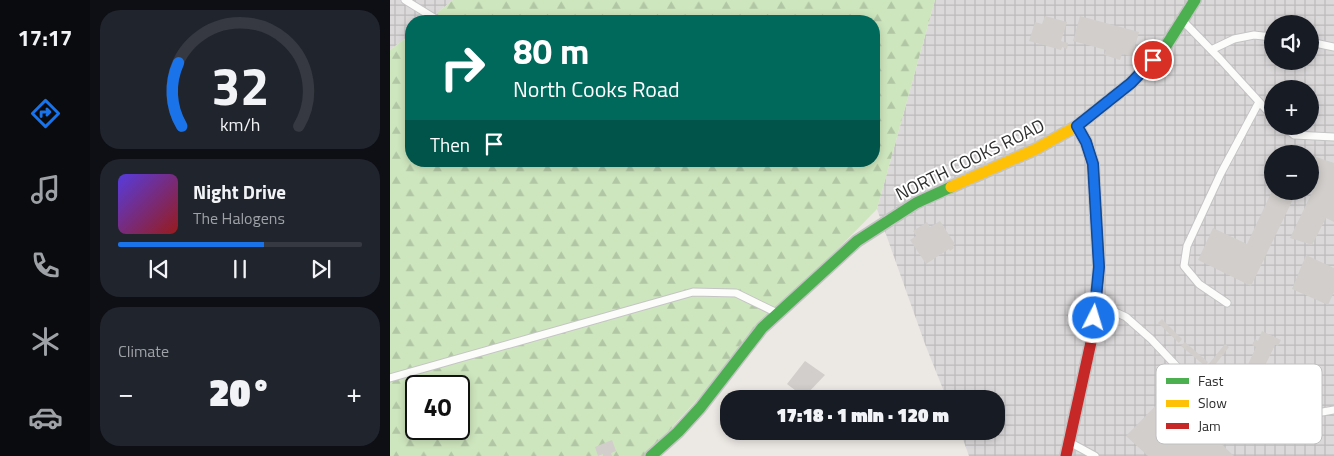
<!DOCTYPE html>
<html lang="en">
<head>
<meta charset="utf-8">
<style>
	body { margin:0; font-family:"Titillium Web",sans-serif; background:#20242c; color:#f1f3f6; height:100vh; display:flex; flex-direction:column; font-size:19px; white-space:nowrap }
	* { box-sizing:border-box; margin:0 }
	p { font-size:16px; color:#9ea1a6 }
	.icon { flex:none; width:28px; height:28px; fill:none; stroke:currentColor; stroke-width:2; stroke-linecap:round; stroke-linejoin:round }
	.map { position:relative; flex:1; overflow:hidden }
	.side { display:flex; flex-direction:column; gap:10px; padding:10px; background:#0d0f14; width:300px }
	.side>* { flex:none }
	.hud { position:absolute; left:15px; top:15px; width:475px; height:152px; border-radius:20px; box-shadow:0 2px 8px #0003; background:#00695c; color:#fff; overflow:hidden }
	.tools { position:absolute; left:874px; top:15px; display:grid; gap:10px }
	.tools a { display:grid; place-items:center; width:55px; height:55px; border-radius:50%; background:#171b24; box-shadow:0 2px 8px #0003; font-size:25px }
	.speed { position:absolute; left:15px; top:375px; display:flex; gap:10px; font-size:25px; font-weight:700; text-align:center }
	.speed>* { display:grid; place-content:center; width:65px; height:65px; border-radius:50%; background:#171b24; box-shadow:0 2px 8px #0003; line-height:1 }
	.speed .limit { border:2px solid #111; border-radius:8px; background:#fff; color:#111 }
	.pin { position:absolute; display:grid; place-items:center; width:42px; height:42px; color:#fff; margin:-21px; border:2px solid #fff; border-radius:50%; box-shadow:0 1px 5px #0007 }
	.me { position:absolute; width:55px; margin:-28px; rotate:5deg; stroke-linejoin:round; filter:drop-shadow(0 0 4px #0008) }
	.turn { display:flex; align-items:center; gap:18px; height:105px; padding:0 25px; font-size:22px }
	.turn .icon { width:65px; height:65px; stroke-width:2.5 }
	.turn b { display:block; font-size:35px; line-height:42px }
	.then { display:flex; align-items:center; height:48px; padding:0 25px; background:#0003; gap:10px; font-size:19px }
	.big { font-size:38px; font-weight:800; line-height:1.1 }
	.side .widget { flex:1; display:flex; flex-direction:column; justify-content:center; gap:8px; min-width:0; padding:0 18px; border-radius:20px; background:#20242c }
	.side .dial { align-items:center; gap:0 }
	.dial svg { height:130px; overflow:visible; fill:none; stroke:#363941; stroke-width:7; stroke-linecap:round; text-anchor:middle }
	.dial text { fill:#f1f3f6; stroke:none }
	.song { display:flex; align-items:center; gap:15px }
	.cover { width:60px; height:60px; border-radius:8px; background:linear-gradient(135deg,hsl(250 70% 55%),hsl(0 70% 35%)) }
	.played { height:5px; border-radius:2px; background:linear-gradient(90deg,#1a73e8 60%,#363941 60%) }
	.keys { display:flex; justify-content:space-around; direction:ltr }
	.heat { display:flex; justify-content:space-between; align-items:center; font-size:28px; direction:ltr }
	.trip { position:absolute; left:330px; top:390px; width:285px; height:50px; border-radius:20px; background:#171b24; box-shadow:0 2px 8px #0003; font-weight:800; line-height:50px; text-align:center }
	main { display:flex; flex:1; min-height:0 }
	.menu { display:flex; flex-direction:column; width:90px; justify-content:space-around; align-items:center; background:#090b0e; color:#9ea1a6 }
	.menu .icon { width:35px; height:35px }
	.menu .on { color:#1a73e8 }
	.menu b { font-size:22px; color:#f1f3f6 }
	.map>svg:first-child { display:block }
	.industrial { fill:url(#industrial-grid); fill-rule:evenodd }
	.forest { fill:url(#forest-firs); fill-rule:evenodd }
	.building { fill:#d1cecb }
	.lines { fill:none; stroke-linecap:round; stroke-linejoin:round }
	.lane-casing { stroke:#c5c4c5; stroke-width:9 }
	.fast-casing { stroke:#c5c4c5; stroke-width:14 }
	.slow-casing { stroke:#c5c4c5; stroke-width:14 }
	.jam-casing { stroke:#c5c4c5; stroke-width:14 }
	.lane { stroke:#fcfcfb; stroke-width:7 }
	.fast { stroke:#4caf50; stroke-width:11 }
	.slow { stroke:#ffc107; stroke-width:11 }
	.jam { stroke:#c62828; stroke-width:11 }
	.route-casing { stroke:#114b97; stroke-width:12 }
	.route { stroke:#1a73e8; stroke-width:9 }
	.labels { text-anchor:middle; stroke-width:4; stroke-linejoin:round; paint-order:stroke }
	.street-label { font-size:18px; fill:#2e2e2e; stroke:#fff }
	.key { fill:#fff; stroke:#c0c0c0; stroke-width:1 }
	.key-label { font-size:14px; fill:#2e2e2e }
</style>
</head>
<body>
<main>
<nav class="menu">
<b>17:17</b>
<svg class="icon on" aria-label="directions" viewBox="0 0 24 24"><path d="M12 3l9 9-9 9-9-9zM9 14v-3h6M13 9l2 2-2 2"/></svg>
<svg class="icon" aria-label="music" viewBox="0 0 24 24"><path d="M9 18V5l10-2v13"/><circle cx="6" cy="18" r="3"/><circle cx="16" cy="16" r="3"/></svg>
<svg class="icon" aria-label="phone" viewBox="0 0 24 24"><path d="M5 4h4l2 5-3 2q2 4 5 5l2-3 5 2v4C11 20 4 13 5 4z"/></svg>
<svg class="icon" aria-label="climate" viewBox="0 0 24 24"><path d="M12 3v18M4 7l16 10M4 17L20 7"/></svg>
<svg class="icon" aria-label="car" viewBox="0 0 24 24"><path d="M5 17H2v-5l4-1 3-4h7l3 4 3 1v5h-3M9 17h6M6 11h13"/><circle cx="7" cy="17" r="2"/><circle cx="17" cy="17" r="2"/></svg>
</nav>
<section class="side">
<div class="widget dial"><svg viewBox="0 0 100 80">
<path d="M14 69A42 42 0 1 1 86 69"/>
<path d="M14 69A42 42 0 0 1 12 30" stroke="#1a73e8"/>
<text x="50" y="56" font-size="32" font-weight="700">32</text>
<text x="50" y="72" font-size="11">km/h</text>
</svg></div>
<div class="widget">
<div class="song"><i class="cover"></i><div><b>Night Drive</b><p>The Halogens</p></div></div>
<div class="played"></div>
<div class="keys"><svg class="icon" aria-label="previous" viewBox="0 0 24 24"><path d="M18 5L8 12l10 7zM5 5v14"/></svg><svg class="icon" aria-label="pause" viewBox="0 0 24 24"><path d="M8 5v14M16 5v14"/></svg><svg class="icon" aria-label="next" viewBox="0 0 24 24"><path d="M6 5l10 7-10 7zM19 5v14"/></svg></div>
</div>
<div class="widget"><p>Climate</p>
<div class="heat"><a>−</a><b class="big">20°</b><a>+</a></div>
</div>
</section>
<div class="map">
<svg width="944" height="456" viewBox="0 0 944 456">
	<defs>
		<pattern id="industrial-grid" width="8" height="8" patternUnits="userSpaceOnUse" patternTransform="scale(1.25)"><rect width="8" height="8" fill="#dcd9db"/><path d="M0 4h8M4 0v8" fill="none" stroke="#bdbbbc"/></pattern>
		<pattern id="forest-firs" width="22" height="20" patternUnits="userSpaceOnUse" patternTransform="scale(1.25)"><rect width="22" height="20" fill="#cee6be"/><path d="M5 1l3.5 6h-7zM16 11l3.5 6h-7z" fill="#b1c6a4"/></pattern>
	</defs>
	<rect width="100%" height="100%" fill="#ece8e4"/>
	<path class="industrial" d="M 0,0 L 63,0 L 37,21 L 21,21 L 21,34 L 0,50 Z
		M 545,0 L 944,0 L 944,456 L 579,456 L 570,431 L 606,431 L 606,399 L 557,399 L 535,344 L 487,209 ZM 882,24 L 920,24 L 920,61 L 882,61 ZM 882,89 L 920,89 L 920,126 L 882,126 ZM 882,154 L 920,154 L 920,191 L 882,191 Z"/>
	<path class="forest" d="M 63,0 L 545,0 L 487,209 L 396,302 L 256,456 L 0,456 L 0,50 L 21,34 L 21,161 L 484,161 L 484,21 L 37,21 ZM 26,386 L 69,386 L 69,429 L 26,429 Z"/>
	<path class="building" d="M 655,16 L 677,22 L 671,41 L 678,43 L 677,49 L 672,47 L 671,50 L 639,41 L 645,22 L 652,24 Z
		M 690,16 L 749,32 L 743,54 L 741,56 L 732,54 L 730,60 L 714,55 L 716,50 L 683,41 Z
		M 926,157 L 944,163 L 944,222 L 936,218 L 922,245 L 900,238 L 928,180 L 920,176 L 920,167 L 921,167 Z
		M 882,191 L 907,191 L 861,286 L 808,260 L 823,228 L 857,244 Z
		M 550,221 L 565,244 L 563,246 L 564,248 L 560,251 L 559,249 L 536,264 L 520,240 L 526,236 L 523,231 L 537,222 L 540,227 Z
		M 916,255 L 944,268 L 944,292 L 938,305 L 902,289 Z
		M 772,319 L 792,339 L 789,343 L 768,323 Z
		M 872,331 L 891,340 L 888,346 L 885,345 L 869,378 L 855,371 L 866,347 L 862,345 L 865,339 L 868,341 Z
		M 795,342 L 818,362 L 815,366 L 791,346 Z
		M 835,344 L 839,347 L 821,370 L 817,366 Z
		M 415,361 L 435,375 L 414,397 L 397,384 Z
		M 778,393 L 844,456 L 758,456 L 736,436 Z
		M 222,440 L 226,451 L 221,453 L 222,456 L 213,456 L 213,454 L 208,456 L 205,447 Z"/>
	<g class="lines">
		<defs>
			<path id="lane" d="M 15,0 L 49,21
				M 794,22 L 831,60 L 882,116
				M 920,42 L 944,47
				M 821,50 L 844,39 L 864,35 L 882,37
				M 894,126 L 904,135 L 944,137
				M 837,303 L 809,284 L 794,266 L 797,246 L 831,173 L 869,102
				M 708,304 L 736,317 L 761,339 L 792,372 L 814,391 L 858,419 L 881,421 L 944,410
				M 0,378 L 303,292 L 346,293 L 385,312
				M 681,443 L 705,456"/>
			<path id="fast" d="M 726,95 L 741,83 L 774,49 L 805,0
				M 261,456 L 288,432 L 310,408 L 372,328 L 467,241 L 526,203 L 561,187"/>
			<path id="slow" d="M 561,187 L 646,149 L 687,126 L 726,95"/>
			<path id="jam" d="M 676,456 L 703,333 L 709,267 L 703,164 L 696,142 L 687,126"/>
		</defs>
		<use href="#lane" class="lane-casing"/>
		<use href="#fast" class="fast-casing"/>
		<use href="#slow" class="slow-casing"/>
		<use href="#jam" class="jam-casing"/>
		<use href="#lane" class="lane"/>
		<use href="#fast" class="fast"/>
		<use href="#slow" class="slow"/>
		<use href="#jam" class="jam"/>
	</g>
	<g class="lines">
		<defs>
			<path id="route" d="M 704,318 L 709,267 L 703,164 L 696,142 L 687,126 L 741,83 L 763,60"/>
		</defs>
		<use href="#route" class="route-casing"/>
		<use href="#route" class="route"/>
	</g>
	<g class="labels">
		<g class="street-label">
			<text transform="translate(580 160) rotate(-26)" y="6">NORTH COOKS ROAD</text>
		</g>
	</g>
	<rect x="766" y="364" width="166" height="80" rx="8" class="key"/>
	<rect x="776" y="378" width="23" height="6" fill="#4caf50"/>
	<rect x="776" y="400" width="23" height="7" fill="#ffc107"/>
	<rect x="776" y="423" width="23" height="6" fill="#c62828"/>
	<g class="key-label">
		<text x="808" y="386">Fast</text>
		<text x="808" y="408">Slow</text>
		<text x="808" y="431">Jam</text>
	</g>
</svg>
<div class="tools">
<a><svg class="icon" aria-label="sound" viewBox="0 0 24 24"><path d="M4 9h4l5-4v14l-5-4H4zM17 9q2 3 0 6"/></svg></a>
<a>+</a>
<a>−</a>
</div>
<div class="speed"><div class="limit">40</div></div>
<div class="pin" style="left:763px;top:60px;background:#d93025"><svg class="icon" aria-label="arrive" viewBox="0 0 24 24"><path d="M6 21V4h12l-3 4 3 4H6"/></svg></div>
<svg class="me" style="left:704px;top:318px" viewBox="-20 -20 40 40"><circle r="17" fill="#1a73e8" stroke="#fff" stroke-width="3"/><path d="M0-11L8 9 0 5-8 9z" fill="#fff"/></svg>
<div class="trip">17:18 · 1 min · 120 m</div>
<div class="hud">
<div class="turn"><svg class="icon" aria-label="right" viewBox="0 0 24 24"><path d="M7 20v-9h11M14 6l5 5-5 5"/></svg><div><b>80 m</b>North Cooks Road</div></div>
<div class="then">Then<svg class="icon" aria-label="arrive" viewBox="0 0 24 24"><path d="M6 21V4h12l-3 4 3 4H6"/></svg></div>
</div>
</div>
</main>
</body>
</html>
